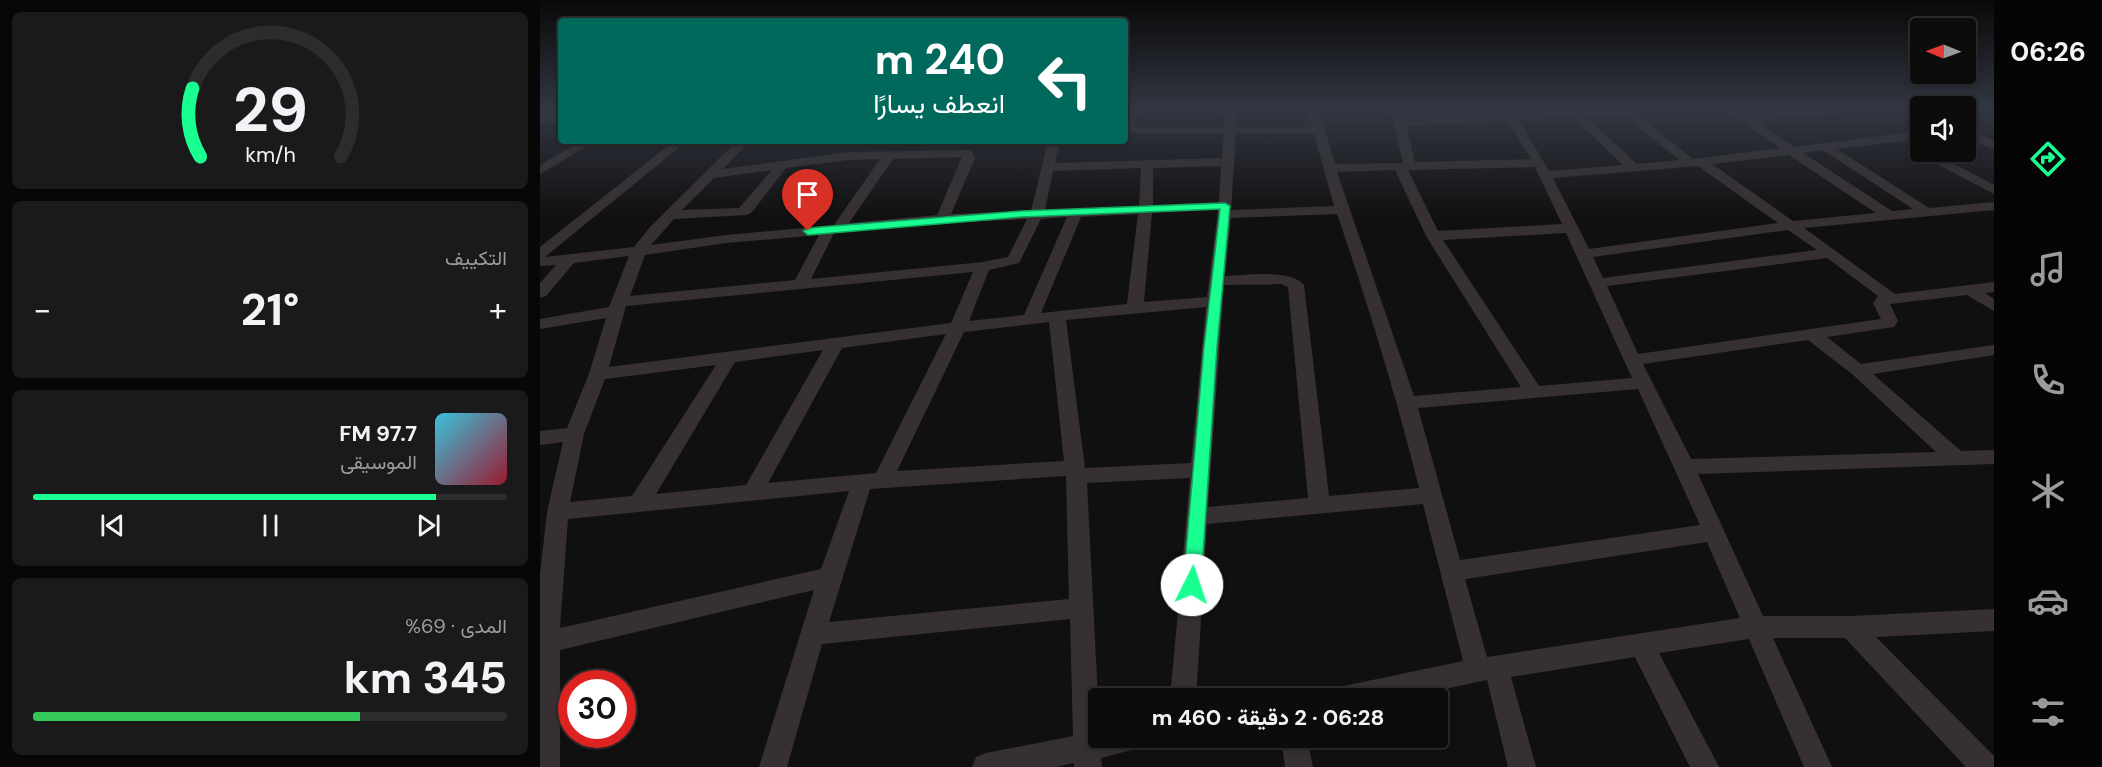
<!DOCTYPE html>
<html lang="ar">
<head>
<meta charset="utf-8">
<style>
	body { margin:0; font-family:"DM Sans",Vazirmatn,sans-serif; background:#1b1a1a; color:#f1f3f6; direction:rtl; height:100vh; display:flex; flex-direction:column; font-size:22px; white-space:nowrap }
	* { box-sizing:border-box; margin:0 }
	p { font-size:20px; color:#9a9b9d }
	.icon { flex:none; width:33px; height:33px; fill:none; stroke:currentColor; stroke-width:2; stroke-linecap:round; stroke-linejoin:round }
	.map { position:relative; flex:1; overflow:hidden; direction:ltr }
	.details { display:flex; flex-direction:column; gap:12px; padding:12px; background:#070707; width:540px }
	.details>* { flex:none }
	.guide { position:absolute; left:18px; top:18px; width:570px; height:126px; border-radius:6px; box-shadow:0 3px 9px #0003,0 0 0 2px #2d2c2d; direction:rtl; background:#00695c; color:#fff; overflow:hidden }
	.needle { width:39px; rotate:271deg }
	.buttons { position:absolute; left:1370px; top:18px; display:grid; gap:12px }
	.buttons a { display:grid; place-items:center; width:66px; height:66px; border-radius:6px; background:#0d0c0c; box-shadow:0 3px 9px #0003,0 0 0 2px #2d2c2d; font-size:30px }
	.speed { position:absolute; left:18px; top:670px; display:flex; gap:12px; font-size:30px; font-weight:700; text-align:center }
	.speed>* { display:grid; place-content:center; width:78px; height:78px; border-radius:50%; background:#0d0c0c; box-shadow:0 3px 9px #0003,0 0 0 2px #2d2c2d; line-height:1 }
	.speed .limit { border:9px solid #d22; background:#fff; color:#111 }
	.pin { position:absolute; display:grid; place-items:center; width:51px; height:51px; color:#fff; margin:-62px -26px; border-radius:50% 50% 50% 0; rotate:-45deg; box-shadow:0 0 6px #0007 }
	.pin .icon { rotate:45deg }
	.me { position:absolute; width:66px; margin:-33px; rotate:4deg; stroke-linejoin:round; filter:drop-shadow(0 0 4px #0008) }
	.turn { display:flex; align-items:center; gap:21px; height:126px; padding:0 24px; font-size:27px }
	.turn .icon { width:78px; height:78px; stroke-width:2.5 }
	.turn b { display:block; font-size:42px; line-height:51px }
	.big { font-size:45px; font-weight:700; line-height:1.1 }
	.details .tile { flex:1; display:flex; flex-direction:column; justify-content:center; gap:9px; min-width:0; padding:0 21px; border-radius:9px; background:#1b1a1a }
	.details .dial { align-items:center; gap:0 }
	.dial svg { height:156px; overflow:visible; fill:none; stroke:#2d2c2d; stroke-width:7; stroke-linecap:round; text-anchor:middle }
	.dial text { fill:#f1f3f6; stroke:none }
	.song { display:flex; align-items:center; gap:18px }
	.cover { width:72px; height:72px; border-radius:9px; background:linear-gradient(135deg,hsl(190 70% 55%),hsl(350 70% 35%)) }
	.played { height:6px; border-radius:3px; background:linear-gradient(90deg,#1aff91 85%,#2d2c2d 85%) }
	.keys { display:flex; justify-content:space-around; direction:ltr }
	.heat { display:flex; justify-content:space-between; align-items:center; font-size:33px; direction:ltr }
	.charge { height:9px; border-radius:4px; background:linear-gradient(90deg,#34c759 69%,#2d2c2d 0) }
	.trip { position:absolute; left:548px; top:688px; width:360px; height:60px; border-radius:6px; background:#0d0c0c; box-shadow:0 3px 9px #0003,0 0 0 2px #2d2c2d; font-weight:700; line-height:60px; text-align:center; direction:rtl }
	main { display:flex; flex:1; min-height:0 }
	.tabs { display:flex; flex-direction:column; width:108px; justify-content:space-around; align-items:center; background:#050505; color:#9a9b9d }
	.tabs .icon { width:42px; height:42px }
	.tabs .active { color:#1aff91 }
	.tabs b { font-size:27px; color:#f1f3f6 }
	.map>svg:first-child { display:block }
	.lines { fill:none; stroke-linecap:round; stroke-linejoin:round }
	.street { fill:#373032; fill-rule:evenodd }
	.route { fill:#1aff91; stroke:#11a65e; stroke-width:1.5 }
</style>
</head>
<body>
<main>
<nav class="tabs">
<b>06:26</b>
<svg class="icon active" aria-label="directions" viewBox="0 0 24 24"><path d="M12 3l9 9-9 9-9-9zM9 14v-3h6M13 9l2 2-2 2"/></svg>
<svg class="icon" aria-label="music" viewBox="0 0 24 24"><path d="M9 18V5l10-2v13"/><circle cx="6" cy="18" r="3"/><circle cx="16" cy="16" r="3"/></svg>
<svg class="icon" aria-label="phone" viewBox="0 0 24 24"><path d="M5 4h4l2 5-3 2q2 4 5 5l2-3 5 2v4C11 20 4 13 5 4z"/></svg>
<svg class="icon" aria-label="climate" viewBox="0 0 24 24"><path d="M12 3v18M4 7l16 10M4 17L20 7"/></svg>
<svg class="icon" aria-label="car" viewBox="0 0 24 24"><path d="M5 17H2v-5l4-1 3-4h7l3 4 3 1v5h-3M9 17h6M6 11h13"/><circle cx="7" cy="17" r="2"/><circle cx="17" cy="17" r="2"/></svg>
<svg class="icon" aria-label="filters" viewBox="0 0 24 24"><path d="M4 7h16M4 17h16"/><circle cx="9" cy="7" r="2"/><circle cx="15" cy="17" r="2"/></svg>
</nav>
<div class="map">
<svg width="1454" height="767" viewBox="0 0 1454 767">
	<rect width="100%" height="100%" fill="#111010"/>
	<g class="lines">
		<path class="street" d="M 588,110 L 599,110 L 594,127 L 684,127 L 683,110 L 695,110 L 696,127 L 772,127 L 768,110 L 779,110 L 795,164 L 863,163 L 851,113 L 854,110 L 861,111 L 864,119 L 964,114 L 962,110 L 973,110 L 975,113 L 1091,110 L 1153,159 L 1240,148 L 1186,110 L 1199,110 L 1207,115 L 1254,110 L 1296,110 L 1291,113 L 1215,121 L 1254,147 L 1380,131 L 1380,139 L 1297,149 L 1389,208 L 1454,202 L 1454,210 L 1264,228 L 1355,294 L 1454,282 L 1454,292 L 1445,293 L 1454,299 L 1454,311 L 1427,295 L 1350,304 L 1358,321 L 1354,327 L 1287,337 L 1321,364 L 1454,345 L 1454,355 L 1333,374 L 1421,451 L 1454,450 L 1454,464 L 1158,474 L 1223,616 L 1311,616 L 1454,609 L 1454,631 L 1336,637 L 1454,756 L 1454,767 L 1426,767 L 1305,638 L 1233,638 L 1292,767 L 1264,767 L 1209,639 L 1119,653 L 1179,767 L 1150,767 L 1095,657 L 971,677 L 996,767 L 968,767 L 947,680 L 857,699 L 786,699 L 790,690 L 799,687 L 923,661 L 883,504 L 667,524 L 656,699 L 630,699 L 650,478 L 547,483 L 558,699 L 558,738 L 607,738 L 603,747 L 561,758 L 562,767 L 534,767 L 534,763 L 516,767 L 432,767 L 436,757 L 446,753 L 533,736 L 530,619 L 282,644 L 247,767 L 219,767 L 274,590 L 20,650 L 20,767 L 0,767 L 0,575 L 7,512 L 23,442 L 0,445 L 0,431 L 27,428 L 49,374 L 66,318 L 0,329 L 0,319 L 69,307 L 89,256 L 34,263 L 6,296 L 0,298 L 0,283 L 16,265 L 0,266 L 0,247 L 134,141 L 147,141 L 5,257 L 94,247 L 110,227 L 197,141 L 210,141 L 183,169 L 308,152 L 431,150 L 435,158 L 411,214 L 491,211 L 508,141 L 520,141 L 515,163 L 682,158 L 684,134 L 585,133 L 585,119 ZM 1083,114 L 1139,160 L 1097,164 L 1045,116 ZM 1033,117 L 1083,165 L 1009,171 L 979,120 ZM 968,121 L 991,159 L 875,162 L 866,126 ZM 696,134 L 774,134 L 794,206 L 691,210 ZM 1283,150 L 1373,209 L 1352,211 L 1263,153 ZM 1249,155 L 1336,213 L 1253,221 L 1172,164 ZM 422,157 L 397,215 L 309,223 L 353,159 ZM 340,159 L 294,225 L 186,235 L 111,245 L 134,219 L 207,215 L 212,212 L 246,168 L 308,160 ZM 681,166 L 679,202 L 613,205 L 613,168 ZM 1158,166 L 1238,223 L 1049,249 L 1013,178 ZM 995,167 L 1022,224 L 898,231 L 868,170 ZM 601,168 L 599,206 L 505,210 L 513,171 ZM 232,170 L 199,208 L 142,210 L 174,178 ZM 855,170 L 886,236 L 981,387 L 874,396 L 797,172 ZM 678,210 L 667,297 L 604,302 L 612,213 ZM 598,214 L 587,304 L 501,313 L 541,217 ZM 797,214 C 828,304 856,395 879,488 L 789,496 L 764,285 C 750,268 706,276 685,276 L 691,218 ZM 527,217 L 484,315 L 429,321 L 449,270 L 479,263 L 501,219 ZM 487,219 L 468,257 L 443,262 L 271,279 L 294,233 L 402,223 ZM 1248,230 L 1277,250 L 1063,278 L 1053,257 ZM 1026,233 L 1092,378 L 999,386 L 903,240 ZM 279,235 L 255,280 L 90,296 L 105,255 L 186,243 ZM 1287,258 L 1338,296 L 1333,303 L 1341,319 L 1098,354 L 1067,286 ZM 433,272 L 411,323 L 69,367 L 86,306 ZM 741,284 L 748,287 L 768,498 L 668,507 L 684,285 ZM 666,307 L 651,463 L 545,468 L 526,320 ZM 509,322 L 524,461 L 357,471 L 424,332 ZM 406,334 L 336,473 L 228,483 L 302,348 ZM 1268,340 L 1312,374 L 1396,452 L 1151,459 L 1103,364 ZM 283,350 L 206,485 L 116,494 L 195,362 ZM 176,365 L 92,496 L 30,502 L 44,434 L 65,379 ZM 1098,389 L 1160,525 L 920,560 L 878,408 ZM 526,476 L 529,599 L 289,622 L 330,489 ZM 309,491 L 281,569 L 20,628 L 28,519 ZM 1167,542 L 1200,618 L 947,657 L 925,579 Z
			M 1361,110 L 1375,110 L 1380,113 L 1380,121 Z
			M 0,116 L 21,117 L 21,123 L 0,122 Z
			M 1425,129 L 1431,130 L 1454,141 L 1454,150 L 1425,136 Z
			M 41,141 L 56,141 L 0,174 L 0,165 Z
			M 1380,149 L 1380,152 L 1392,152 L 1454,185 L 1454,194 L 1380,155 L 1378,152 Z
			M 741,738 L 767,738 L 773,767 L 745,767 Z"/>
	</g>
	<linearGradient id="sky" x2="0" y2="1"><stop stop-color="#090909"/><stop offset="0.5" stop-color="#323742"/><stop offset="1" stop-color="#323742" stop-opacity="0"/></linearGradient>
	<rect width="1454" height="218" fill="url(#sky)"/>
	<path class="route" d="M 685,203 L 690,206 L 677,347 L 661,585 L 658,590 L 652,592 L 646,590 L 643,585 L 664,347 L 680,209 L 481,217 L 268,235 L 263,231 L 268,228 L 481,211 Z"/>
</svg>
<div class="buttons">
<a><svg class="needle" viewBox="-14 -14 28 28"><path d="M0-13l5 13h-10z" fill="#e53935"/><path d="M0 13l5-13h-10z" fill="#9a9b9d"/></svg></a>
<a><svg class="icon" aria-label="sound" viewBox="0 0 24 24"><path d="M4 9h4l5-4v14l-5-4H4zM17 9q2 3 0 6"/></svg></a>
</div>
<div class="speed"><div class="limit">30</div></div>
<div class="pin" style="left:268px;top:231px;background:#d93025"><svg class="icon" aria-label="arrive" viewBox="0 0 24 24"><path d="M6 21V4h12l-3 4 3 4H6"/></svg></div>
<svg class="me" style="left:652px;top:585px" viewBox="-20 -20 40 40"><circle r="19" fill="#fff"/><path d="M0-13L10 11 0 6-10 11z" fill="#1aff91"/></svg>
<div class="trip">06:28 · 2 دقيقة · 460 m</div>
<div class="guide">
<div class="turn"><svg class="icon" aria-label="left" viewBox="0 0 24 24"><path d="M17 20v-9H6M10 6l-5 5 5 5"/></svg><div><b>240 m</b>انعطف يسارًا</div></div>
</div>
</div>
<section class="details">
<div class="tile dial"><svg viewBox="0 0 100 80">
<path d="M14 69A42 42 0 1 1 86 69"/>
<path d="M14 69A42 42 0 0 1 10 34" stroke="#1aff91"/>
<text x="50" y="56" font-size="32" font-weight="700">29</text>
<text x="50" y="72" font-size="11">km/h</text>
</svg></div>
<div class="tile"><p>التكييف</p>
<div class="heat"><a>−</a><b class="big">21°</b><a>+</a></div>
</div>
<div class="tile">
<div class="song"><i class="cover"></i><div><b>97.7 FM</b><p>الموسيقى</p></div></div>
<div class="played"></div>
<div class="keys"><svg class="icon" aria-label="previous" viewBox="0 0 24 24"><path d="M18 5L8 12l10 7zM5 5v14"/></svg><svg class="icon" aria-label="pause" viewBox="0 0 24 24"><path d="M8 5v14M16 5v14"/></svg><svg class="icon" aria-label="next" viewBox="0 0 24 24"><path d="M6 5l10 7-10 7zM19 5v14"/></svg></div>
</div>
<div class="tile"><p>المدى · 69%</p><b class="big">345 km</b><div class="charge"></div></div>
</section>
</main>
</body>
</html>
